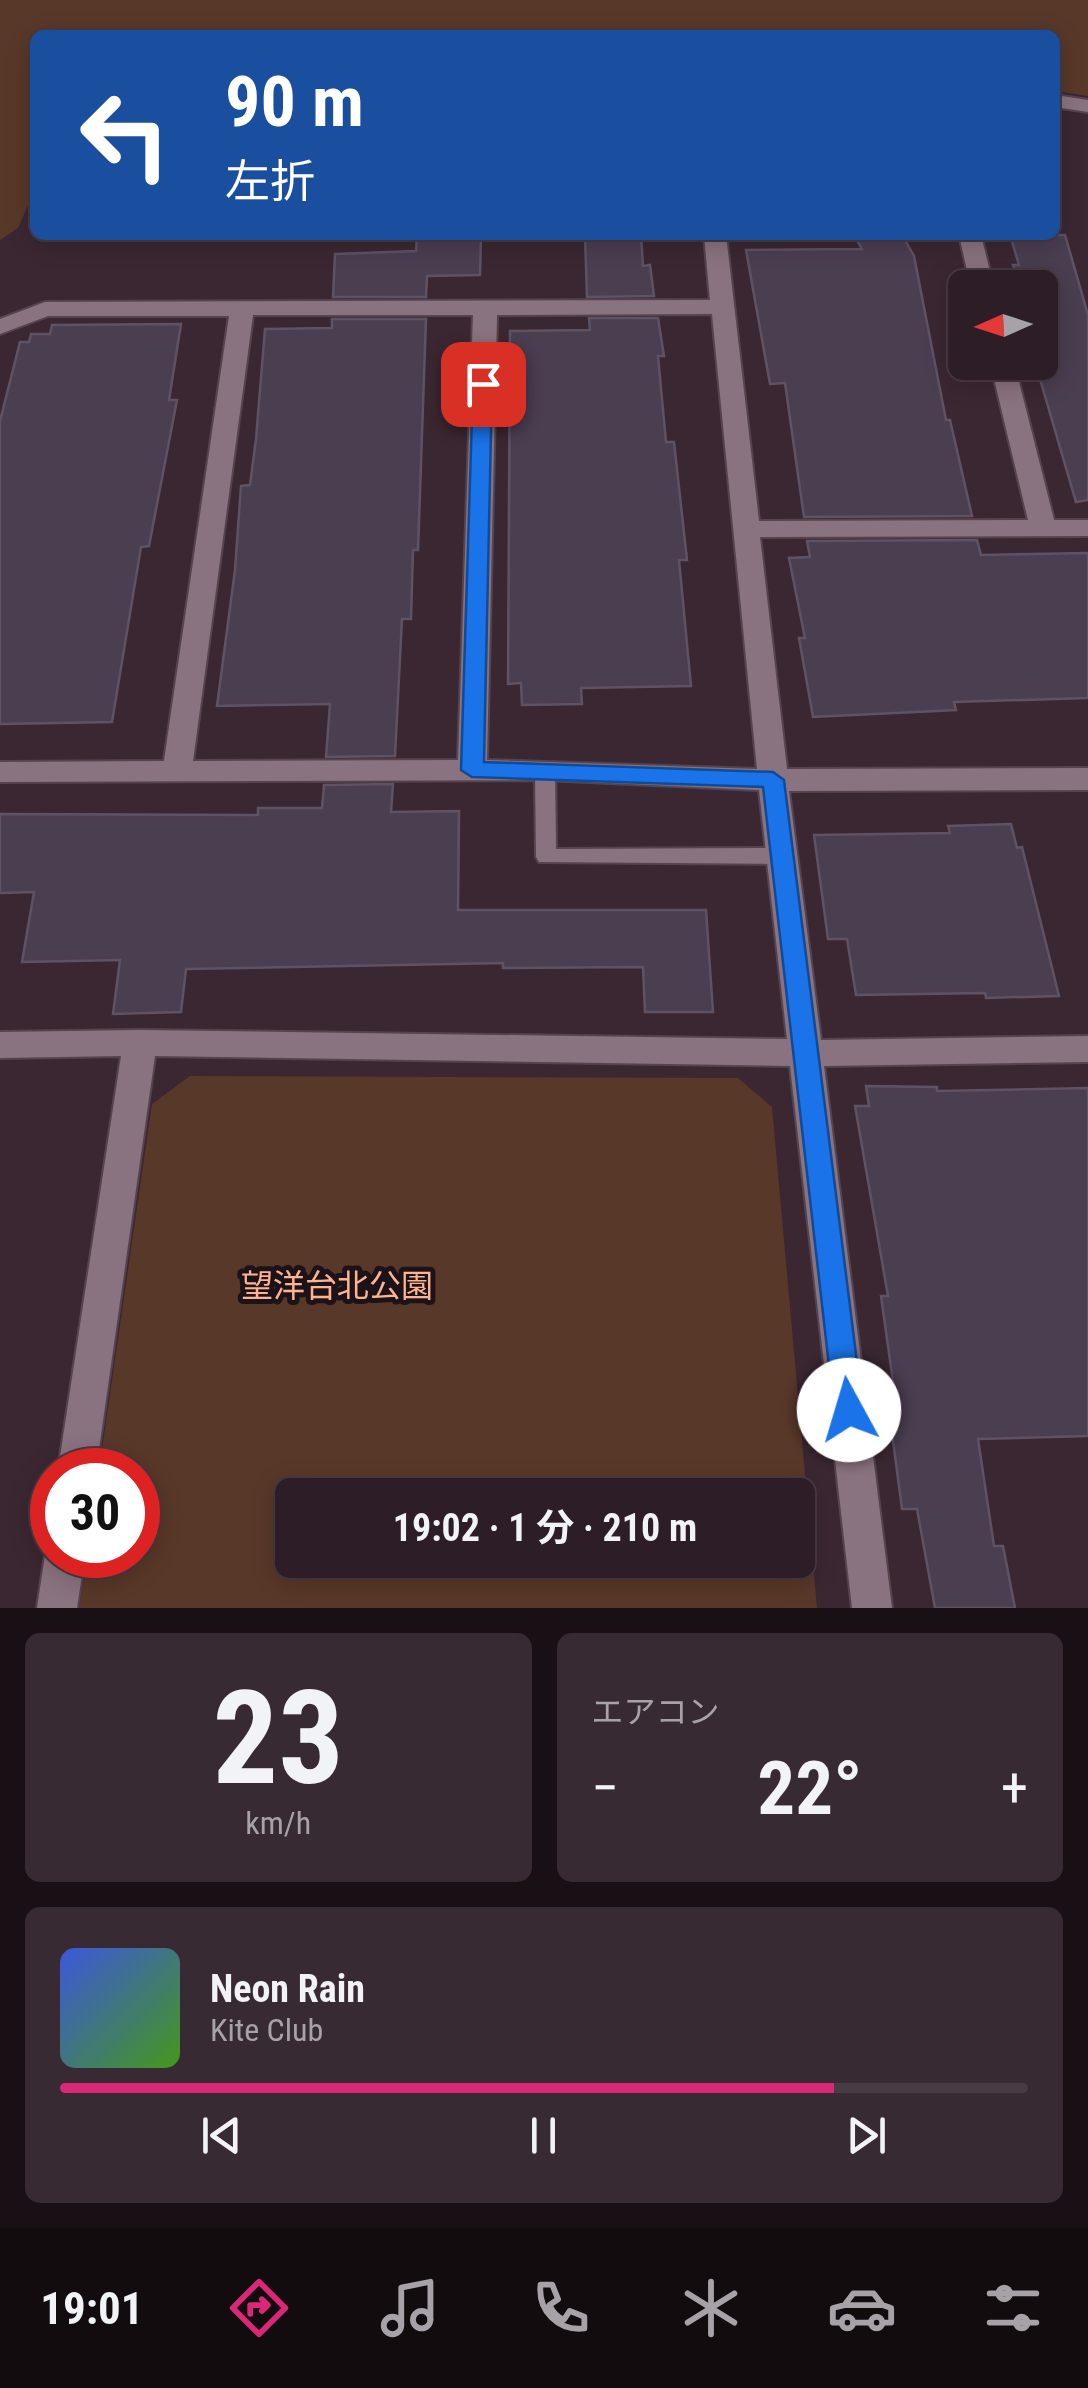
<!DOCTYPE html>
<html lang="ja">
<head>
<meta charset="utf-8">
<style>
	body { margin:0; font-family:"Roboto Condensed","Noto Sans JP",sans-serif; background:#382a32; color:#f1f3f6; height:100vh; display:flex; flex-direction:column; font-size:38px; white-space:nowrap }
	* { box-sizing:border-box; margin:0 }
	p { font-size:32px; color:#a6a2a7 }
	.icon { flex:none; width:55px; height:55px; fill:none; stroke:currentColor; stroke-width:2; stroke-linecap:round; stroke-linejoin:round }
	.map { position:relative; height:1608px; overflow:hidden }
	.details { display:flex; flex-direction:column; gap:25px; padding:25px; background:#181015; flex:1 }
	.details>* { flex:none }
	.top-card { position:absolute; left:30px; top:30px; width:1030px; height:210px; border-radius:15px; box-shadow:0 5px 25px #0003,0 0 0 2px #483b43; background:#1a4fa0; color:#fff; overflow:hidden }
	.needle { width:65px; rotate:267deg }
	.buttons { position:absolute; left:948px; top:270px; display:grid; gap:20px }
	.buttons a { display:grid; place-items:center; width:110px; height:110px; border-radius:15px; background:#2c1d26; box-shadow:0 5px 25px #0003,0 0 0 2px #483b43; font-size:50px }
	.speed { position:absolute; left:30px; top:1448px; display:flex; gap:20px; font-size:50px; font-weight:700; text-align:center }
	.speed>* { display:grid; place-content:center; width:130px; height:130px; border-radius:50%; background:#2c1d26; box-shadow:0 5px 25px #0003,0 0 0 2px #483b43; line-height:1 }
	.speed .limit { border:15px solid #d22; background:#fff; color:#111 }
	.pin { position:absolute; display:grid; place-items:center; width:85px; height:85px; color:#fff; margin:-42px; border-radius:20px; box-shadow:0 5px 15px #0006 }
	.me { position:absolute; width:110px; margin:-55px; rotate:354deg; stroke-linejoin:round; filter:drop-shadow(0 0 8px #0008) }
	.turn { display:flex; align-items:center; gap:35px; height:210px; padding:0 30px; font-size:45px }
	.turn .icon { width:130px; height:130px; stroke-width:2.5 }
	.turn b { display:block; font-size:70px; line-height:85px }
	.big { font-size:75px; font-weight:700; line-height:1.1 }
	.details .widget { flex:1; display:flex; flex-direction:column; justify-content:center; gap:15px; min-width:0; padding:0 35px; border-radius:15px; background:#382a32 }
	.details .dial { align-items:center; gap:0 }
	.dial b { font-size:130px; line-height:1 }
	.song { display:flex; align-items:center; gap:30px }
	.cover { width:120px; height:120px; border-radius:15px; background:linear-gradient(135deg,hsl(230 70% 55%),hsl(100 70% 35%)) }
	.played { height:10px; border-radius:5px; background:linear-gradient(90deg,#db2777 80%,#483b43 80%) }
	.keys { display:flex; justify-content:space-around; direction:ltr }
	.heat { display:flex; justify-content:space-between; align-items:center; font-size:55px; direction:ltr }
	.details .tiles { flex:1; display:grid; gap:25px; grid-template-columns:1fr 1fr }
	.widget:last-child { grid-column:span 2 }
	.trip { position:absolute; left:275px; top:1478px; width:540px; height:100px; border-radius:15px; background:#2c1d26; box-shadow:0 5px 25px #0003,0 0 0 2px #483b43; font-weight:700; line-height:100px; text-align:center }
	.tabs { display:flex; height:160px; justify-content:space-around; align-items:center; background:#120c0f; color:#a6a2a7 }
	.tabs .icon { width:70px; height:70px }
	.tabs .on { color:#db2777 }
	.tabs b { font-size:45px; color:#f1f3f6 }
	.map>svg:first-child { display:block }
	.green { fill:#583829; fill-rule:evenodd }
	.building { fill:#4a3e51; stroke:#5e5265; stroke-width:2.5 }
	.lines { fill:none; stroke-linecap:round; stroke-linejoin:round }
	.lane-casing { stroke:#55444e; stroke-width:4 }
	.street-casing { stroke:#55444e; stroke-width:4 }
	.lane { fill:#8a7380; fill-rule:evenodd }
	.street { fill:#8a7380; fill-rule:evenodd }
	.route { fill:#1a73e8; stroke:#114b97; stroke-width:2.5 }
	.labels { text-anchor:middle; stroke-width:10; stroke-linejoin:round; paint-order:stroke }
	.near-park-label { font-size:32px; fill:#fdb38f; stroke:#1c1318 }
</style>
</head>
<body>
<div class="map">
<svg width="1088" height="1608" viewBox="0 0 1088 1608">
	<rect width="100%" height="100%" fill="#3b2732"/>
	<path class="green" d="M 0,0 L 1088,0 L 1088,96 L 1055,91 L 1055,35 L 35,35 L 35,189 L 18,228 L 0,240 Z
		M 190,1076 L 738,1078 L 772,1107 L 817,1608 L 79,1608 L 87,1555 L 138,1555 L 138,1470 L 99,1470 L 152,1104 ZM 292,1495 L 798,1495 L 798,1560 L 292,1560 Z"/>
	<path class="building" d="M 417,235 L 481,235 L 480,275 L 427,276 L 426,297 L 333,297 L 335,254 L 416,251 Z
		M 585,235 L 641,235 L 643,266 L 650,265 L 654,296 L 587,297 Z
		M 854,235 L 902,235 L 914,256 L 946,420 L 950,420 L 972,516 L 804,517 L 785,383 L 770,384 L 746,250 L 862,249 Z
		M 1010,235 L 1065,235 L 1088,315 L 1088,500 L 1076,502 L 1035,362 L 1045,362 L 1040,346 L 1040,288 L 1020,288 L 1013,265 L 1019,265 Z
		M 589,318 L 658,318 L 664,356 L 658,356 L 666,442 L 674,442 L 687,560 L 679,560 L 691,686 L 581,688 L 582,704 L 522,705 L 521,683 L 508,684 L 510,331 L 590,330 Z
		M 332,319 L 426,319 L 418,550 L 413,550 L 411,619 L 402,619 L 395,756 L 326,757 L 330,704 L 217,706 L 235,570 L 241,486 L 250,485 L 256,439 L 265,329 L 332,328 Z
		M 181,324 L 169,400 L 177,400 L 149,546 L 141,547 L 112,722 L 0,724 L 0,421 L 20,342 L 29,342 L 31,334 L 50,334 L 52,325 Z
		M 977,540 L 981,555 L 1088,553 L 1088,698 L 954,702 L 956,710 L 813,717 L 799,638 L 805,638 L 789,558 L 810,557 L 807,541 Z
		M 393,784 L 391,812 L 459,811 L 458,910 L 706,910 L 713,1012 L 645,1012 L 643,967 L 503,968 L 503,963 L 186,969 L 181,1012 L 113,1014 L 120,960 L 22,962 L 34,892 L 0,893 L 0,814 L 258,815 L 258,808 L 322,808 L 324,785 Z
		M 1011,824 L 1017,848 L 1022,847 L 1059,996 L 986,998 L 985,993 L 856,995 L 847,939 L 828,939 L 814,835 L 950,833 L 948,826 Z
		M 866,1086 L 937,1087 L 937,1091 L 1088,1088 L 1088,1436 L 978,1439 L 994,1546 L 1003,1546 L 1015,1608 L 935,1608 L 917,1509 L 902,1509 L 890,1418 L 898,1418 L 881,1296 L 888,1296 L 855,1106 L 869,1106 Z"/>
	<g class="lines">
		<defs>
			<path id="lane" d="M 545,763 L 555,770 L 556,849 L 782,848 L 789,851 L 792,856 L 789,861 L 782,864 L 539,862 L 536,857 L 535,770 Z"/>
			<path id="street" d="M 1055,95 L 1088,100 L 1088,112 L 1055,107 Z
				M 704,235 L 726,235 L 759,521 L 1028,520 L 990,362 L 1014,362 L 1054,520 L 1088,520 L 1088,536 L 760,537 L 787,769 L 1088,768 L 1088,790 L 789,791 L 821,1040 L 1088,1036 L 1088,1062 L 824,1066 L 892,1608 L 852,1608 L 790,1066 L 155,1056 L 96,1470 L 58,1470 L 121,1056 L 0,1058 L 0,1032 L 140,1030 L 787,1039 L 759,790 L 545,780 L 0,782 L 0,762 L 164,761 L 229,316 L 48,316 L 0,334 L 0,319 L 45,302 L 710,300 ZM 712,314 L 757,769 L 487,760 L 497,315 ZM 253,315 L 473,315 L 458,760 L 193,761 Z
				M 959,235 L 981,235 L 994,288 L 971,288 Z
				M 52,1541 L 52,1555 L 85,1555 L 77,1608 L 37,1608 L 45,1555 Z"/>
		</defs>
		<use href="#lane" class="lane-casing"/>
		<use href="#street" class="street-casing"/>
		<use href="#lane" class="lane"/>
		<use href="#street" class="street"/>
	</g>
	<path class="route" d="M 483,378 L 492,384 L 484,762 L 773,772 L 784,780 L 863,1410 L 859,1419 L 849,1423 L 839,1419 L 834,1410 L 763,787 L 472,777 L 461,770 L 473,384 Z"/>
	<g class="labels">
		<g class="near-park-label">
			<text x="337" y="1297">望洋台北公園</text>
		</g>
	</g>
</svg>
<div class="buttons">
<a><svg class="needle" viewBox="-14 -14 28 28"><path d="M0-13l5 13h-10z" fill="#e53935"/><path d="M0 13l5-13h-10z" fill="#a6a2a7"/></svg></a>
</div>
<div class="speed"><div class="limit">30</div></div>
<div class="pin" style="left:483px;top:384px;background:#d93025"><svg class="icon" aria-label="arrive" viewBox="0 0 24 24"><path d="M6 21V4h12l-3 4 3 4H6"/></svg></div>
<svg class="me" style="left:849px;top:1410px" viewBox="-20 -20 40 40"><circle r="19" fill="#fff"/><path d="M0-13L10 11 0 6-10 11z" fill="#1a73e8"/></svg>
<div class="trip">19:02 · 1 分 · 210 m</div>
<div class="top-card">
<div class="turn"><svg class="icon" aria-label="left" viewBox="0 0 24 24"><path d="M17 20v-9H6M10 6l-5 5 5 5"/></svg><div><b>90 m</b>左折</div></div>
</div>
</div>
<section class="details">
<div class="tiles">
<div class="widget dial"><b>23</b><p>km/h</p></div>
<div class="widget"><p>エアコン</p>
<div class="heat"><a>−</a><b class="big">22°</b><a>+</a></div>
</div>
<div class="widget">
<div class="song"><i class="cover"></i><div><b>Neon Rain</b><p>Kite Club</p></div></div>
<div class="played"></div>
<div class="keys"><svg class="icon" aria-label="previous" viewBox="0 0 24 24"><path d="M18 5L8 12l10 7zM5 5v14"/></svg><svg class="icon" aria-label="pause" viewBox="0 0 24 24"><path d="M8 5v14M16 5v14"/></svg><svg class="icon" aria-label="next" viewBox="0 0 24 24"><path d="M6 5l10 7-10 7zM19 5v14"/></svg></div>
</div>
</div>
</section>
<nav class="tabs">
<b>19:01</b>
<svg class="icon on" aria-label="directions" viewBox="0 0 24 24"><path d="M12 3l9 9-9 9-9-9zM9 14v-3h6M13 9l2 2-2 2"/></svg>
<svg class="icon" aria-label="music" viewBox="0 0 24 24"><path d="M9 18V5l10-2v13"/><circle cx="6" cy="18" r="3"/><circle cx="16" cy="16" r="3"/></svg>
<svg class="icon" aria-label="phone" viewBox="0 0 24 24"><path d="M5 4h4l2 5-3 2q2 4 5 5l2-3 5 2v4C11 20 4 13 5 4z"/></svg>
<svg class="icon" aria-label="climate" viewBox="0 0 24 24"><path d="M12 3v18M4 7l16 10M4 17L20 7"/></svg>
<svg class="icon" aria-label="car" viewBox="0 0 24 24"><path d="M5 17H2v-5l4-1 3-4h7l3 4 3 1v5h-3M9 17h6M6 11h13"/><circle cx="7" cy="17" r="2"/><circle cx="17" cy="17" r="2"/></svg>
<svg class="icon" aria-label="filters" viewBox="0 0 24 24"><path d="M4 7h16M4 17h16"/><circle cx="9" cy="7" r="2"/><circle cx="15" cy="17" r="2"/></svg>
</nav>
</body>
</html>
